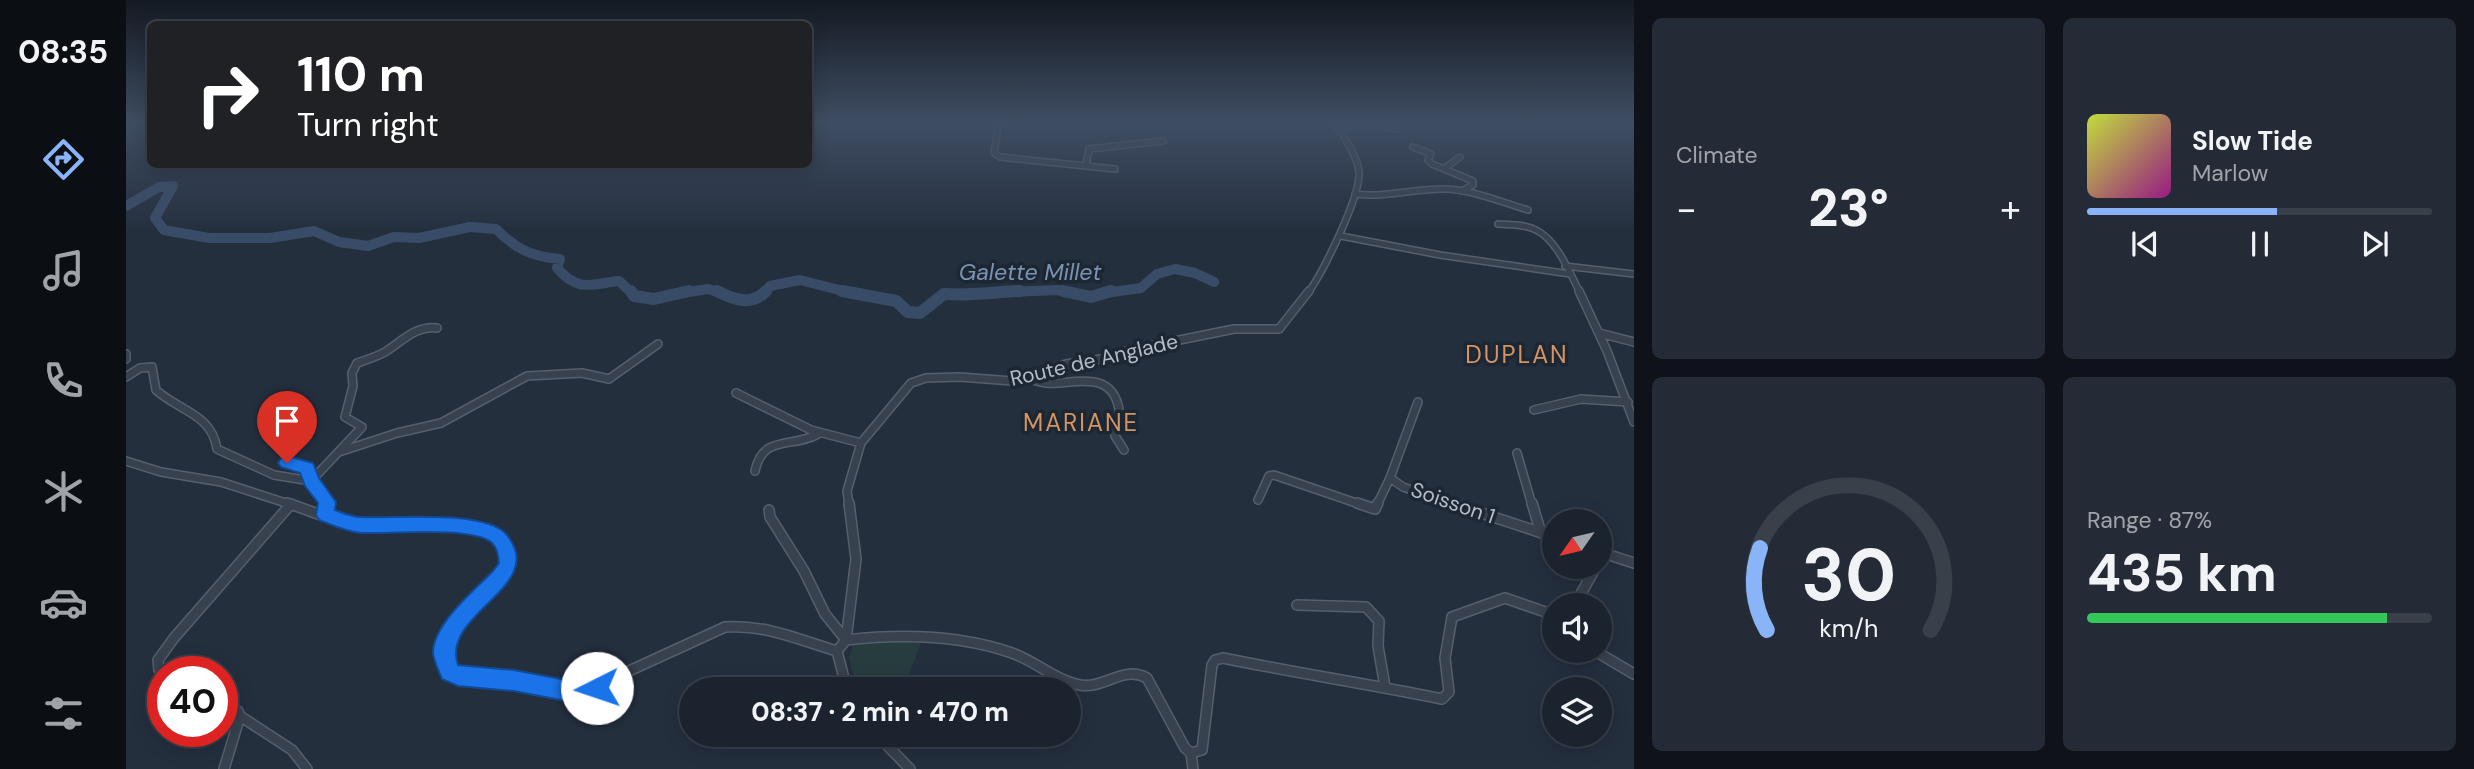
<!DOCTYPE html>
<html lang="en">
<head>
<meta charset="utf-8">
<style>
	body { margin:0; font-family:"DM Sans",sans-serif; background:#242b36; color:#f1f3f6; height:100vh; display:flex; flex-direction:column; font-size:26px; white-space:nowrap }
	* { box-sizing:border-box; margin:0 }
	p { font-size:23px; color:#a0a4aa }
	.icon { flex:none; width:38px; height:38px; fill:none; stroke:currentColor; stroke-width:2; stroke-linecap:round; stroke-linejoin:round }
	.map { position:relative; flex:1; overflow:hidden }
	.side { display:flex; flex-direction:column; gap:18px; padding:18px; background:#0f1319; width:840px }
	.side>* { flex:none }
	.guide { position:absolute; left:21px; top:21px; width:665px; height:147px; border-radius:10px; box-shadow:0 4px 18px #0003,0 0 0 2px #39404a; background:#202124; color:#fff; overflow:hidden }
	.needle { width:46px; rotate:236deg }
	.controls { position:absolute; left:1416px; top:509px; display:grid; gap:14px }
	.controls a { display:grid; place-items:center; width:70px; height:70px; border-radius:50%; background:#1b232e; box-shadow:0 4px 18px #0003,0 0 0 2px #39404a; font-size:35px }
	.speed { position:absolute; left:21px; top:656px; display:flex; gap:14px; font-size:35px; font-weight:700; text-align:center }
	.speed>* { display:grid; place-content:center; width:91px; height:91px; border-radius:50%; background:#1b232e; box-shadow:0 4px 18px #0003,0 0 0 2px #39404a; line-height:1 }
	.speed .limit { border:10px solid #d22; background:#fff; color:#111 }
	.pin { position:absolute; display:grid; place-items:center; width:60px; height:60px; color:#fff; margin:-72px -30px; border-radius:50% 50% 50% 0; rotate:-45deg; box-shadow:0 0 7px #0007 }
	.pin .icon { rotate:45deg }
	.me { position:absolute; width:77px; margin:-38px; rotate:266deg; stroke-linejoin:round; filter:drop-shadow(0 0 5px #0008) }
	.turn { display:flex; align-items:center; gap:24px; height:147px; padding:0 35px; font-size:32px }
	.turn .icon { width:91px; height:91px; stroke-width:2.5 }
	.turn b { display:block; font-size:49px; line-height:60px }
	.big { font-size:52px; font-weight:800; line-height:1.1 }
	.side .widget { flex:1; display:flex; flex-direction:column; justify-content:center; gap:10px; min-width:0; padding:0 24px; border-radius:10px; background:#242b36 }
	.side .dial { align-items:center; gap:0 }
	.dial svg { height:182px; overflow:visible; fill:none; stroke:#39404a; stroke-width:7; stroke-linecap:round; text-anchor:middle }
	.dial text { fill:#f1f3f6; stroke:none }
	.song { display:flex; align-items:center; gap:21px }
	.cover { width:84px; height:84px; border-radius:10px; background:linear-gradient(135deg,hsl(70 70% 55%),hsl(310 70% 35%)) }
	.played { height:7px; border-radius:4px; background:linear-gradient(90deg,#8ab4f8 55%,#39404a 55%) }
	.keys { display:flex; justify-content:space-around; direction:ltr }
	.heat { display:flex; justify-content:space-between; align-items:center; font-size:38px; direction:ltr }
	.charge { height:10px; border-radius:5px; background:linear-gradient(90deg,#34c759 87%,#39404a 0) }
	.side .tiles { flex:1; display:grid; gap:18px; grid-template-columns:repeat(2,1fr) }
	.trip { position:absolute; left:553px; top:677px; width:402px; height:70px; border-radius:35px; background:#1b232e; box-shadow:0 4px 18px #0003,0 0 0 2px #39404a; font-weight:800; line-height:70px; text-align:center }
	main { display:flex; flex:1; min-height:0 }
	.dock { display:flex; flex-direction:column; width:126px; justify-content:space-around; align-items:center; background:#0b0e12; color:#a0a4aa }
	.dock .icon { width:49px; height:49px }
	.dock .on { color:#8ab4f8 }
	.dock b { font-size:32px; color:#f1f3f6 }
	.map>svg:first-child { display:block }
	.green { fill:#263c3f }
	.lines { fill:none; stroke-linecap:round; stroke-linejoin:round }
	.river-far1 { stroke:#394c67; stroke-width:10 }
	.river { stroke:#394c67; stroke-width:12 }
	.minor-far2-casing { stroke:#565f6c; stroke-width:8 }
	.minor-far1-casing { stroke:#565f6c; stroke-width:10 }
	.minor-casing { stroke:#565f6c; stroke-width:12 }
	.minor-far2 { stroke:#38414e; stroke-width:5 }
	.minor-far1 { stroke:#38414e; stroke-width:7 }
	.minor { stroke:#38414e; stroke-width:9 }
	.route { fill:#1a73e8; stroke:#114b97; stroke-width:2 }
	.labels { text-anchor:middle; stroke-width:7; stroke-linejoin:round; paint-order:stroke }
	.street-label { font-size:21px; fill:#b4bcc9; stroke:#1d2633 }
	.water-label { font-size:23px; font-style:italic; fill:#7c92b1; stroke:#1d2633 }
	.quarter-label { font-size:24px; letter-spacing:2px; fill:#d59563; stroke:#1d2633 }
</style>
</head>
<body>
<main>
<nav class="dock">
<b>08:35</b>
<svg class="icon on" aria-label="directions" viewBox="0 0 24 24"><path d="M12 3l9 9-9 9-9-9zM9 14v-3h6M13 9l2 2-2 2"/></svg>
<svg class="icon" aria-label="music" viewBox="0 0 24 24"><path d="M9 18V5l10-2v13"/><circle cx="6" cy="18" r="3"/><circle cx="16" cy="16" r="3"/></svg>
<svg class="icon" aria-label="phone" viewBox="0 0 24 24"><path d="M5 4h4l2 5-3 2q2 4 5 5l2-3 5 2v4C11 20 4 13 5 4z"/></svg>
<svg class="icon" aria-label="climate" viewBox="0 0 24 24"><path d="M12 3v18M4 7l16 10M4 17L20 7"/></svg>
<svg class="icon" aria-label="car" viewBox="0 0 24 24"><path d="M5 17H2v-5l4-1 3-4h7l3 4 3 1v5h-3M9 17h6M6 11h13"/><circle cx="7" cy="17" r="2"/><circle cx="17" cy="17" r="2"/></svg>
<svg class="icon" aria-label="filters" viewBox="0 0 24 24"><path d="M4 7h16M4 17h16"/><circle cx="9" cy="7" r="2"/><circle cx="15" cy="17" r="2"/></svg>
</nav>
<div class="map">
<svg width="1508" height="769" viewBox="0 0 1508 769">
	<rect width="100%" height="100%" fill="#242f3e"/>
	<path class="green" d="M 736,639 L 795,643 L 779,684 L 780,689 L 731,689 L 723,658 L 729,641 Z"/>
	<g class="lines">
		<path class="river-far1" d="M 0,206 L 33,187 L 47,186 L 29,218 L 38,230 L 83,238 L 144,238 L 188,231 L 213,242 L 242,246 L 268,237 L 293,238 L 344,227 L 370,229 C 390,249 406,257 434,259 L 431,268 C 453,293 464,284 493,281 L 506,293
			M 556,293 L 582,289 L 595,293
			M 639,293 L 644,286 L 674,280 L 725,293
			M 859,293 L 932,290 L 945,293
			M 979,293 L 1015,288 L 1031,274 L 1049,269 L 1069,273 L 1088,282"/>
		<path class="river" d="M 505,291 L 508,296 L 528,299 L 563,291
			M 591,291 C 608,300 626,306 640,291
			M 716,291 L 770,301 L 782,312 L 794,313 L 818,294 C 844,296 868,292 894,291
			M 937,291 L 965,297 L 985,291"/>
		<defs>
			<path id="minor-far2" d="M 873,123 L 868,153 L 874,157 L 989,169
				M 1211,127 L 1257,126 L 1271,129
				M 1287,147 L 1305,154 L 1302,160 L 1306,164 L 1347,181 L 1347,185 L 1336,191
				M 960,166 L 963,149 L 1037,141
				M 1319,168 L 1334,157
				M 1229,194 C 1259,198 1286,189 1317,189 C 1345,189 1375,202 1402,210
				M 1372,224 C 1384,225 1399,224 1410,230 C 1431,240 1444,273 1454,293
				M 1215,236 L 1314,255 L 1444,274
				M 1439,266 L 1508,274
				M 1182,293 C 1197,272 1235,196 1233,172 C 1231,154 1218,138 1209,123"/>
			<path id="minor-far1" d="M 1453,291 L 1481,351 L 1508,422
				M 1473,333 L 1508,342
				M 0,354 L 0,359
				M 0,377 L 14,368 L 26,367 L 30,390 C 53,411 86,414 91,449 L 148,475 L 185,481 L 201,505
				M 899,378 C 906,380 913,382 920,383 C 947,385 985,368 993,409 C 995,418 989,426 989,436 L 998,450
				M 610,393 L 685,430 L 735,443
				M 1292,402 L 1264,478 L 1277,487 L 1330,505
				M 1408,410 L 1455,399 L 1502,402
				M 216,451 L 271,433 L 315,423 L 401,376 L 456,373 L 483,379 L 532,344
				M 1391,453 L 1406,505
				M 0,461 L 35,472 L 95,482 L 166,505
				M 161,463 L 181,468 L 185,481 L 236,427 L 219,417 L 227,386 L 226,373 L 231,363 C 240,360 250,357 259,352 C 275,342 290,325 311,328
				M 629,471 C 637,433 668,449 694,433
				M 1132,500 L 1143,476 L 1148,475 L 1236,505
				M 723,505 L 721,491 L 735,443 L 785,383 L 800,378 L 834,377 L 886,381 L 940,364 L 975,359 L 1004,350 L 1108,329 L 1153,329 L 1183,291
				M 1251,505 L 1264,478"/>
			<path id="minor" d="M 161,503 C 183,510 209,522 232,525 C 269,529 339,516 370,535 C 378,540 380,549 381,557 C 385,589 319,615 317,652 C 317,658 322,666 324,672 L 333,676 L 457,692 L 599,627 C 639,624 674,640 711,651 L 720,640 C 773,634 834,635 886,653 C 909,661 929,680 954,685 C 979,689 997,665 1021,678 L 1059,748 L 1065,753 L 1076,750 L 1086,665 L 1089,660 L 1097,658 C 1170,673 1243,684 1316,699 L 1323,692 L 1319,658 L 1326,617 L 1379,598 L 1428,615
				M 1231,503 L 1249,509 L 1252,503
				M 1325,503 L 1428,537
				M 1406,503 L 1415,533
				M 643,510 L 644,517 L 678,571 L 699,614 L 720,640
				M 199,515 L 201,503
				M 1474,552 L 1508,563
				M 1171,605 L 1240,607 L 1253,621 L 1252,646 L 1259,687
				M 1448,606 L 1470,567
				M 720,640 L 730,559 L 723,503
				M 711,651 L 721,690
				M 1469,651 L 1508,674
				M 38,672 L 33,670 L 32,660 L 48,638 L 165,504
				M 96,705 L 112,711 L 114,716 L 98,769
				M 114,716 L 166,750 L 181,769
				M 751,735 L 784,769
				M 1065,753 L 1067,769"/>
		</defs>
		<use href="#minor-far2" class="minor-far2-casing"/>
		<use href="#minor-far1" class="minor-far1-casing"/>
		<use href="#minor" class="minor-casing"/>
		<use href="#minor-far2" class="minor-far2"/>
		<use href="#minor-far1" class="minor-far1"/>
		<use href="#minor" class="minor"/>
	</g>
	<linearGradient id="sky" x2="0" y2="1"><stop stop-color="#141a22"/><stop offset="0.53" stop-color="#3f4d63"/><stop offset="1" stop-color="#3f4d63" stop-opacity="0"/></linearGradient>
	<rect width="1508" height="231" fill="url(#sky)"/>
	<path class="route" d="M 161,456 L 187,463 L 193,478 L 210,502 L 209,510 C 217,513 226,517 235,517 C 267,519 360,509 381,535 C 423,587 314,613 332,665 L 388,670 L 445,681 L 471,678 L 478,681 L 481,688 L 478,695 L 445,702 L 388,691 L 332,686 L 316,679 C 313,671 307,660 307,652 C 308,623 348,591 367,571 L 373,563 C 372,556 372,549 366,543 C 347,526 262,534 235,533 C 221,532 206,525 193,520 L 190,515 L 192,503 L 179,486 L 174,473 L 155,467 L 152,463 L 155,458 Z"/>
	<g class="labels">
		<g class="street-label">
			<text transform="translate(968 360) rotate(-13)" y="7">Route de Anglade</text>
			<text transform="translate(1327 503) rotate(19)" y="7">Soisson 1</text>
		</g>
		<g class="water-label">
			<text x="904" y="280">Galette Millet</text>
		</g>
		<g class="quarter-label">
			<text x="1391" y="363">DUPLAN</text>
			<text x="955" y="431">MARIANE</text>
		</g>
	</g>
</svg>
<div class="controls">
<a><svg class="needle" viewBox="-14 -14 28 28"><path d="M0-13l5 13h-10z" fill="#e53935"/><path d="M0 13l5-13h-10z" fill="#a0a4aa"/></svg></a>
<a><svg class="icon" aria-label="sound" viewBox="0 0 24 24"><path d="M4 9h4l5-4v14l-5-4H4zM17 9q2 3 0 6"/></svg></a>
<a><svg class="icon" aria-label="layers" viewBox="0 0 24 24"><path d="M12 4l9 5-9 5-9-5zM3 14l9 5 9-5"/></svg></a>
</div>
<div class="speed"><div class="limit">40</div></div>
<div class="pin" style="left:161px;top:463px;background:#d93025"><svg class="icon" aria-label="arrive" viewBox="0 0 24 24"><path d="M6 21V4h12l-3 4 3 4H6"/></svg></div>
<svg class="me" style="left:471px;top:688px" viewBox="-20 -20 40 40"><circle r="19" fill="#fff"/><path d="M0-13L10 11 0 6-10 11z" fill="#1a73e8"/></svg>
<div class="trip">08:37 · 2 min · 470 m</div>
<div class="guide">
<div class="turn"><svg class="icon" aria-label="right" viewBox="0 0 24 24"><path d="M7 20v-9h11M14 6l5 5-5 5"/></svg><div><b>110 m</b>Turn right</div></div>
</div>
</div>
<section class="side">
<div class="tiles">
<div class="widget"><p>Climate</p>
<div class="heat"><a>−</a><b class="big">23°</b><a>+</a></div>
</div>
<div class="widget">
<div class="song"><i class="cover"></i><div><b>Slow Tide</b><p>Marlow</p></div></div>
<div class="played"></div>
<div class="keys"><svg class="icon" aria-label="previous" viewBox="0 0 24 24"><path d="M18 5L8 12l10 7zM5 5v14"/></svg><svg class="icon" aria-label="pause" viewBox="0 0 24 24"><path d="M8 5v14M16 5v14"/></svg><svg class="icon" aria-label="next" viewBox="0 0 24 24"><path d="M6 5l10 7-10 7zM19 5v14"/></svg></div>
</div>
<div class="widget dial"><svg viewBox="0 0 100 80">
<path d="M14 69A42 42 0 1 1 86 69"/>
<path d="M14 69A42 42 0 0 1 11 33" stroke="#8ab4f8"/>
<text x="50" y="56" font-size="32" font-weight="700">30</text>
<text x="50" y="72" font-size="11">km/h</text>
</svg></div>
<div class="widget"><p>Range · 87%</p><b class="big">435 km</b><div class="charge"></div></div>
</div>
</section>
</main>
</body>
</html>
